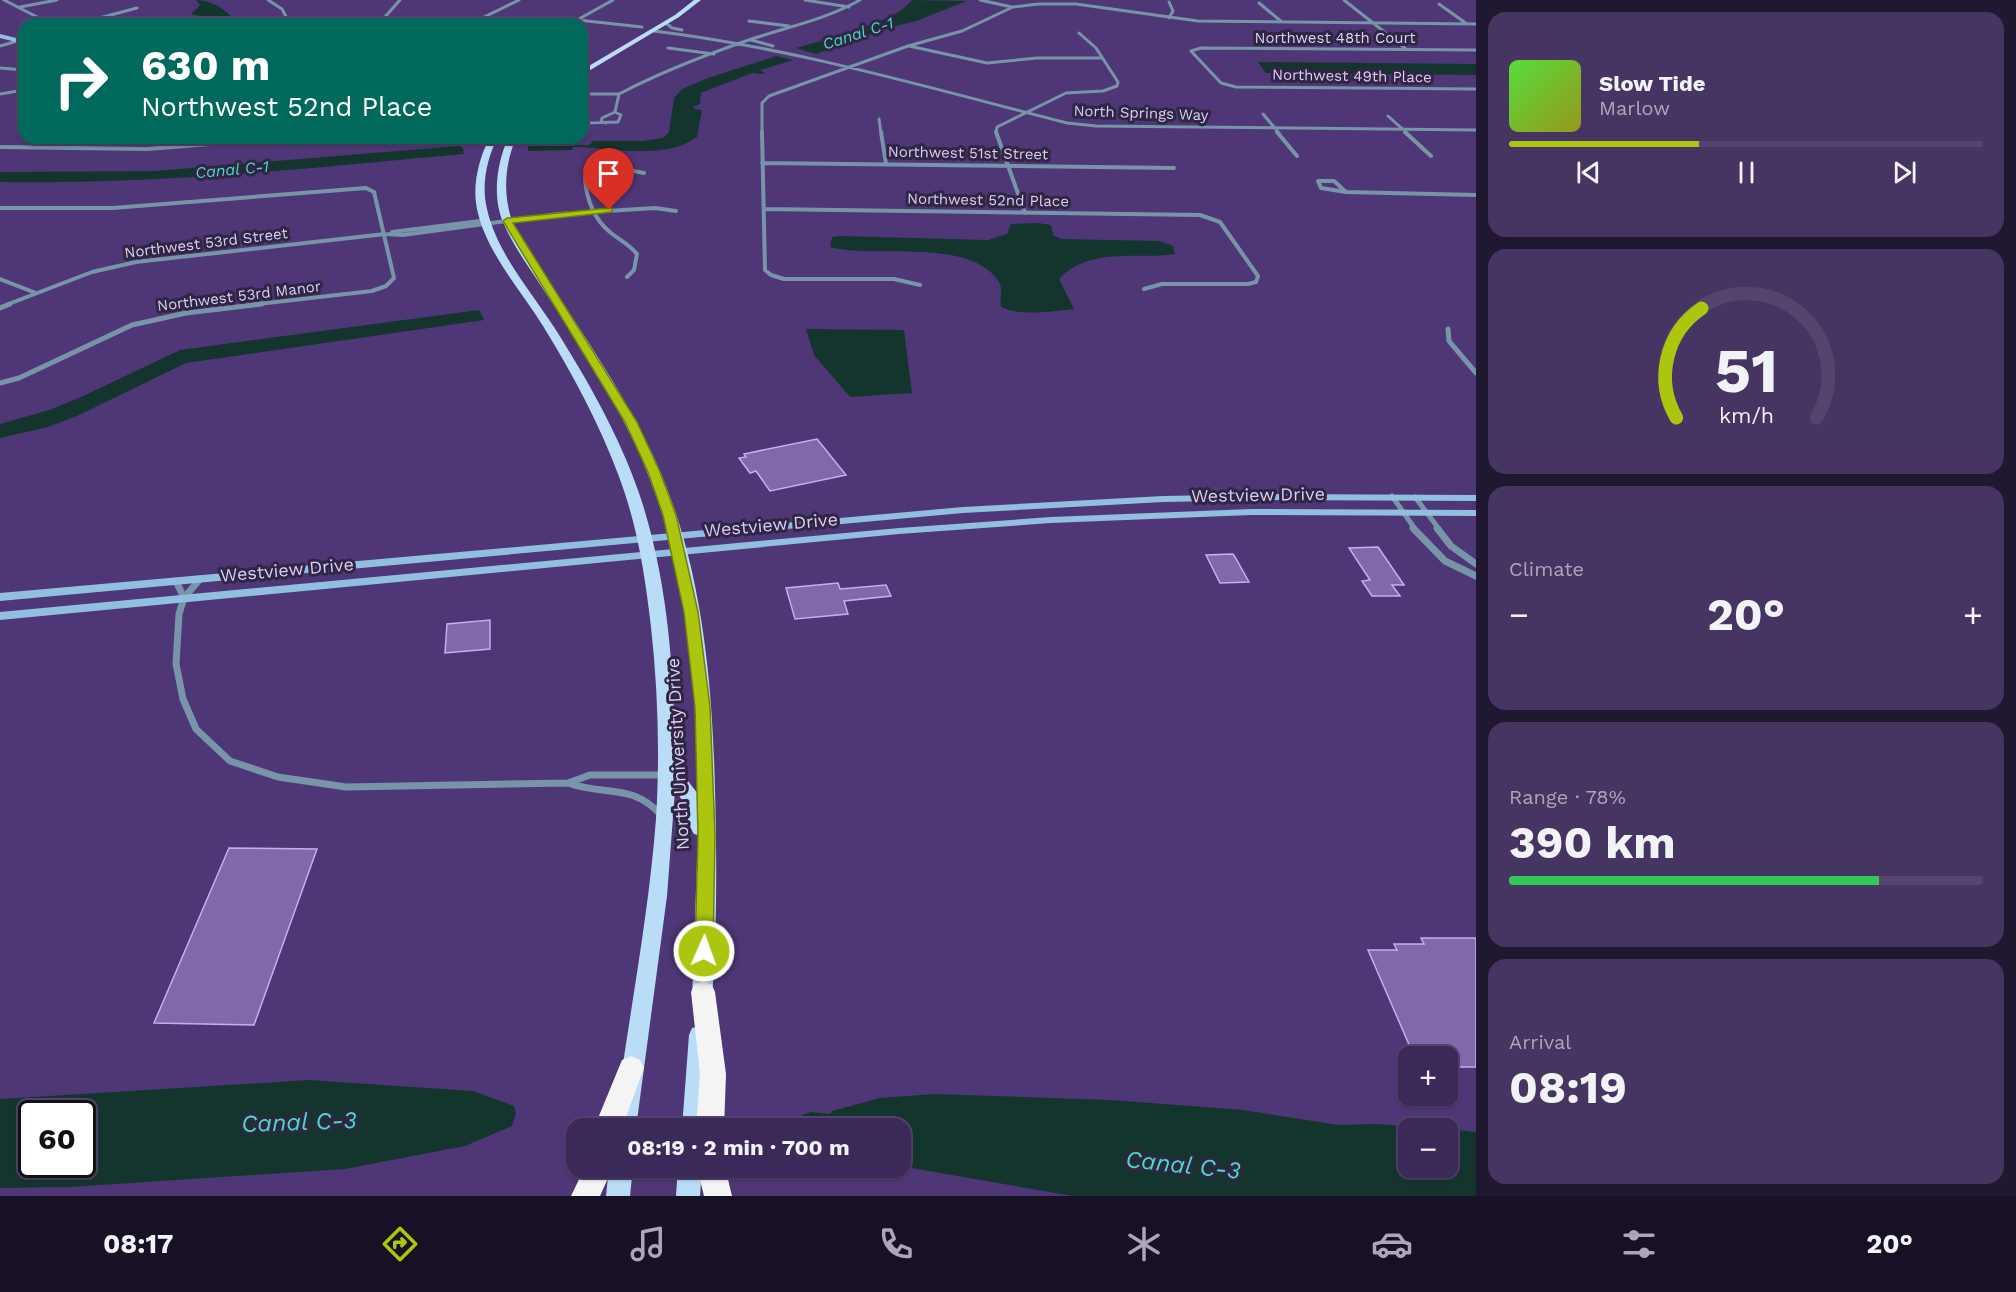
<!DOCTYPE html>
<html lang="en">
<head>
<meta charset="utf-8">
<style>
	body { margin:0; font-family:"Work Sans",sans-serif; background:#463562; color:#f1f3f6; height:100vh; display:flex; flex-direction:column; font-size:22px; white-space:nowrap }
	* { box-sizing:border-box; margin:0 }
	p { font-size:20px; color:#aca6ba }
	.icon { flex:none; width:33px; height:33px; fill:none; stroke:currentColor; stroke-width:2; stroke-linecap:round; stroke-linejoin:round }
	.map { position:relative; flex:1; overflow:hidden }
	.sheet { display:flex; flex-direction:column; gap:12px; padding:12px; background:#201731; width:540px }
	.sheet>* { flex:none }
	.banner { position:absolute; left:18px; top:18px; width:570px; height:126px; border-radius:18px; box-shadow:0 2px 4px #0004,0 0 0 2px #54456f; background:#00695c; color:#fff; overflow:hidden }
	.fabs { position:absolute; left:1398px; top:1046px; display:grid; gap:12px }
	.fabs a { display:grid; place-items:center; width:60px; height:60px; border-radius:12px; background:#3b2959; box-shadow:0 2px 4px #0004,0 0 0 2px #54456f; font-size:30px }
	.speed { position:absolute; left:18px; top:1100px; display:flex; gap:12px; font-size:30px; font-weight:700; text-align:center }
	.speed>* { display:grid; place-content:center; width:78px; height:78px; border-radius:50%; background:#3b2959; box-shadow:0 2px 4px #0004,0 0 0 2px #54456f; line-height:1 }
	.speed .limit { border:3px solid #111; border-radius:9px; background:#fff; color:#111 }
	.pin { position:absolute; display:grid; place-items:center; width:51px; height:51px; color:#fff; margin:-62px -26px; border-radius:50% 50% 50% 0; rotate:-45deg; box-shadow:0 0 6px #0007 }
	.pin .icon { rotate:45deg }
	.me { position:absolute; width:66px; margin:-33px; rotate:2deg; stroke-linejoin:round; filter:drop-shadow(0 0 4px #0008) }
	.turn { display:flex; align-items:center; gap:21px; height:126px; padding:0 24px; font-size:27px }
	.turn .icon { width:78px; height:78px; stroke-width:2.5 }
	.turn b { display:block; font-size:42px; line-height:51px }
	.big { font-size:45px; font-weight:700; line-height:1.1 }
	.sheet .card { flex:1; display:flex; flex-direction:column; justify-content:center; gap:9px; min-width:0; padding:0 21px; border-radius:18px; background:#463562 }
	.sheet .dial { align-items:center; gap:0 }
	.dial svg { height:156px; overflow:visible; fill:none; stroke:#54456f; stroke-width:7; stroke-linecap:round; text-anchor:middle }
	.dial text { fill:#f1f3f6; stroke:none }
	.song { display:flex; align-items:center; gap:18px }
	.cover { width:72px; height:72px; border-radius:9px; background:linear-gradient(135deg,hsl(110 70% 55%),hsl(60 70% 35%)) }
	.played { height:6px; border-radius:3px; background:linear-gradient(90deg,#acc610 40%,#54456f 40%) }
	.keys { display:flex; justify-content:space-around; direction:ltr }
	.heat { display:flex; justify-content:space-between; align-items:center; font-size:33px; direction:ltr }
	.charge { height:9px; border-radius:4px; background:linear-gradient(90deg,#34c759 78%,#54456f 0) }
	.trip { position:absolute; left:566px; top:1118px; width:345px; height:60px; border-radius:18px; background:#3b2959; box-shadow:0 2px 4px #0004,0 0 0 2px #54456f; font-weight:700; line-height:60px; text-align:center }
	.menu { display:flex; height:96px; justify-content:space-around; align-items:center; background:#181024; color:#aca6ba }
	.menu .icon { width:42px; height:42px }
	.menu .on { color:#acc610 }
	.menu b { font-size:27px; color:#f1f3f6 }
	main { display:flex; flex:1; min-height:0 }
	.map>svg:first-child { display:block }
	.water { fill:#14352e; fill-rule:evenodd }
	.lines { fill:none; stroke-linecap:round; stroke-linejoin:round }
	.canal { fill:#14352e; fill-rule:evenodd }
	.building { fill:#8068ad; stroke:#c5adf7; stroke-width:1.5 }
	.street-far3 { stroke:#7794a9; stroke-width:3 }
	.street-far2 { stroke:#7794a9; stroke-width:4 }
	.street-far1 { stroke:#7794a9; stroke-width:5 }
	.street { stroke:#7794a9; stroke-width:7 }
	.secondary { fill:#90bfe0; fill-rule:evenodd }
	.primary { fill:#b9ddf7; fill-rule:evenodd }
	.highway { fill:#f4f4f4; fill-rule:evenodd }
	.route { fill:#acc610; stroke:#70810a; stroke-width:1.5 }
	.labels { text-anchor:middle; stroke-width:6; stroke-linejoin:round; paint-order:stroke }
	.far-street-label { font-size:15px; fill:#dacff5; stroke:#302644 }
	.far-water-label { font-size:16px; font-style:italic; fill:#44ddc2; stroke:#302644 }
	.street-label { font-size:18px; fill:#dacff5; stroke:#302644 }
	.near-water-label { font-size:24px; font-style:italic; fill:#44ddc2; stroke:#302644 }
</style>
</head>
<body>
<main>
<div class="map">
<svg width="1476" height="1196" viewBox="0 0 1476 1196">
	<rect width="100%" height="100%" fill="#4f3777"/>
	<path class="water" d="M 196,0 C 210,0 230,10 236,24 L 222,24 L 217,20 L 191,14 L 200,5 Z
		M 912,0 L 967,1 L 916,21 L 884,29 L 816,54 L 796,48 C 823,40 897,22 912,0 Z
		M 776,56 L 793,60 L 760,70 L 765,73 L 763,74 L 752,73 L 701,93 L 700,104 L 693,107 L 695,109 L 702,110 L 697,137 C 666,161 607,147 573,147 L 572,150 L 528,151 L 528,145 C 542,141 558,140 573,142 L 573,145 L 589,145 L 593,141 L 643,141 L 663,138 L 669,132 L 674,98 L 682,89 L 708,78 Z
		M 1258,62 L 1476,64 L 1476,75 L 1266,73 Z
		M 459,146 L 463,148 L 464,154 C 309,168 155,185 0,182 L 0,172 L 155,171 Z
		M 1038,223 L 1051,225 L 1053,235 L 1061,239 L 1160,241 L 1173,246 L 1175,254 C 1136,260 1090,246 1059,279 L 1074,309 C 1052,311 1022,317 1001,307 C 999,298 1004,289 998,280 C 966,237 875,259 830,247 L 832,237 L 839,236 L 988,240 L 1007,234 L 1011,224 Z
		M 479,310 L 484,320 L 186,363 L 77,416 L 48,427 L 0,438 L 0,424 L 49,410 L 79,398 L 180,350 Z
		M 806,329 L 904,330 L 912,393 L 850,397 L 814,355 Z
		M 309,1080 L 473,1091 L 514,1106 L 516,1113 L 512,1126 L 465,1146 L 345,1169 L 70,1187 L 0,1188 L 0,1099 ZM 32,1113 L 82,1113 L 82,1164 L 32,1164 Z
		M 935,1094 L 1111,1100 L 1243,1110 L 1339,1125 L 1376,1124 L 1433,1128 L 1408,1128 L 1408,1167 L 1448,1167 L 1448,1129 L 1476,1132 L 1476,1196 L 1072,1196 L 900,1166 L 900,1128 L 822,1128 L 832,1111 L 880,1098 Z"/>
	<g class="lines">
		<path class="canal" d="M 811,1112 L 853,1116 L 862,1120 L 865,1128 L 801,1128 L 799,1123 L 802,1115 Z"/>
	</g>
	<path class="building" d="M 817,439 L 846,475 L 770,491 L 756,471 L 750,473 L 739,458 L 746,457 L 744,454 Z
		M 1378,547 L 1404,585 L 1392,585 L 1400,596 L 1372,596 L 1362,581 L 1370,580 L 1349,548 Z
		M 1233,554 L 1235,557 L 1249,582 L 1220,583 L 1206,555 Z
		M 838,583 L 840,589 L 886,585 L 891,596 L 844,601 L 848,614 L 795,619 L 786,588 Z
		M 490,620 L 490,649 L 445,653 L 447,624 Z
		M 229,848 L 317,849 L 254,1025 L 154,1023 Z
		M 1421,938 L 1476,938 L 1476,1067 L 1452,1067 L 1448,1056 L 1414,1056 L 1368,950 L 1397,950 L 1394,944 L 1424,944 Z"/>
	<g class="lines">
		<path class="street-far3" d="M 4,0 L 41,19 L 61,24
			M 268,0 L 282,9 L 290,24
			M 400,0 L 384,18 L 385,20 L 416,24
			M 805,0 L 849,7
			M 980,0 L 1012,7
			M 1344,0 L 1406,49
			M 1169,2 L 1173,11 L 1169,18
			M 1259,3 L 1282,22
			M 1439,4 L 1467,24
			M 20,7 L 57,0
			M 578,20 L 642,27
			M 749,21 L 789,26
			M 666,23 L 672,28 L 682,30
			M 77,24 L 137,8
			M 470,24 L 519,0
			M 570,24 L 613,0
			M 654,31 C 794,48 930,88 1067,123 L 1096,126 L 1476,130
			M 751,40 L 773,46
			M 0,46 L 24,39
			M 909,46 L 987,63 L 1037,58 L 1102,58
			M 668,48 L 714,54
			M 1476,50 L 1201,48 L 1191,51 L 1221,83 L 1236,87 L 1476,89
			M 0,68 L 24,70
			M 0,94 L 24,90
			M 582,94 L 619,94
			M 1263,114 L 1279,133
			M 1388,116 L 1407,133
			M 879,119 L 881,133
			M 582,123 L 618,122 L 621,115 L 615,112 L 619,94 C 659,73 700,57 743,42 C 782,28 823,21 860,0
			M 606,123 L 601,122 L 602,118 L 615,112
			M 762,133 L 762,103 L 769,96 L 908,46 L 962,31 L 1013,7 L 1038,4 L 1076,4 L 1198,21 L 1476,24
			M 996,133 L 997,127 L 1066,93 L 1103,91 L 1117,86 L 1118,82 L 1096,48 L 1079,33"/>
		<path class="street-far2" d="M 762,132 L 765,270 L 771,275 L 784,279 L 894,279 L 920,285
			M 881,132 L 886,164
			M 996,132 L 1025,213
			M 1277,132 L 1297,156
			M 1405,132 L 1431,156
			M 0,147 L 147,149 L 286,138
			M 55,148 L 68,138
			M 762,163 L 1174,168
			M 1318,181 L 1334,181 L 1346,192 L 1321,188 Z
			M 1346,192 L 1476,195
			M 0,208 L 113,208 L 366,188 L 374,192 L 394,278 L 386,286 L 372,291 L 249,305
			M 764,209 L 1200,215 L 1220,222 L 1258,276 L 1256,282 L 1248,284 L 1162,284 L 1144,289
			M 392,232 L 488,220
			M 627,277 L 634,270 L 637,254 C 630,245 620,240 611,233 C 594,220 586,198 585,178 C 601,164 625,169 644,173
			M 0,279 L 36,293
			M 6,305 L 92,272 L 136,262 L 385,234 L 403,235 L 559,214 L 655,208 L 676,211"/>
		<path class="street-far1" d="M 0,308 L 10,304
			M 1448,329 L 1449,341 L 1476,373
			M 0,383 L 19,378 L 132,325 L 186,313 L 262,304
			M 1392,496 L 1415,529
			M 1415,497 L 1439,529"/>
		<path class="street" d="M 1413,528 L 1445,561 L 1476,576
			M 1437,528 L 1451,546 L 1476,564
			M 200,579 L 184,598 L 179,614 L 176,664 L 183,699 L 196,729 L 230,761 L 278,777 L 346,787 L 568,783 C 604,796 633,783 661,815
			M 176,581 L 184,598
			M 568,783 L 590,775 L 663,775"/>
		<path class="secondary" d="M 0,34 L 24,40 L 24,44 L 0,38 Z
			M 1265,494 L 1476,495 L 1476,501 L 1265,500 L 1163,502 L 963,513 L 0,601 L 0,593 L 963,507 L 1163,496 Z
			M 1251,509 L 1476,510 L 1476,516 L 1251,515 L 1051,523 L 899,534 L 0,620 L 0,612 L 899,528 L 1051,517 Z"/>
		<path class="primary" d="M 694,0 L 701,0 L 679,17 L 582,75 L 582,70 L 675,15 Z
			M 489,138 L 497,138 C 487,160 481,184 487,209 C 497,253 530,290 554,327 C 587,379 619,435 639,493 C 669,581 675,680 675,772 L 688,781 L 698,794 C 696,673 686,550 633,440 C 608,388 576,340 545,292 C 531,270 513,246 503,222 C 492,196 497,163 508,138 L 516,138 C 505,164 503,191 511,218 C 517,238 542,271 554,289 C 585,337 618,386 644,437 C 700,545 712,669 715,789 C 717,859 717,929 712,999 L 709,1005 L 702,1008 L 695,1005 L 692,999 L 698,835 L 694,834 C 685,819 687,803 675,790 L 667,896 L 636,1128 L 614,1128 C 627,1025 648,923 656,819 C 660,755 658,690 651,627 C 645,575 637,523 618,474 C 599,423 572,373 543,326 C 520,289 486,252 477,209 C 472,184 479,160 489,138 Z
			M 700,1026 L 708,1028 L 711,1035 L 704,1128 L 682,1128 L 689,1035 L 692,1028 Z
			M 609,1167 L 633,1167 L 630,1196 L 606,1196 Z
			M 678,1167 L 702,1167 L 700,1196 L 676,1196 Z"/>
		<path class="highway" d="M 703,981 L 712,985 L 715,992 L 726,1074 L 724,1128 L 696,1128 L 700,1074 L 691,992 L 694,985 Z
			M 631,1056 L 640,1060 L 644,1068 L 622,1128 L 594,1128 L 622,1060 Z
			M 585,1167 L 613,1167 L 600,1196 L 571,1196 Z
			M 697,1167 L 725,1167 L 732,1196 L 704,1196 Z"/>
	</g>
	<path class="route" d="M 609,208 L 612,208 L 612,212 L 513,223 L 637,422 L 660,472 L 676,515 L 698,612 L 710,707 L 715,835 L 713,951 L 711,956 L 704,958 L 698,956 L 695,951 L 698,835 L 695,707 L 684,612 L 663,515 L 648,472 L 625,422 L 503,221 L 507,218 Z"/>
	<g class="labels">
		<g class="far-street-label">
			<text x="1335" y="43">Northwest 48th Court</text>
			<text transform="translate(1352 76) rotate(1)" y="5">Northwest 49th Place</text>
			<text transform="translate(1141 113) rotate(2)" y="5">North Springs Way</text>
			<text transform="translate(968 153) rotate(1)" y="5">Northwest 51st Street</text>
			<text transform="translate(988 200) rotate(1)" y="5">Northwest 52nd Place</text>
			<text transform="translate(206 243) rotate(-7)" y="5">Northwest 53rd Street</text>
			<text transform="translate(239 296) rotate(-7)" y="5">Northwest 53rd Manor</text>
		</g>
		<g class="far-water-label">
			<text transform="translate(858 33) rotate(-18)" y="6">Canal C-1</text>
			<text transform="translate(232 169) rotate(-5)" y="6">Canal C-1</text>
		</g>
		<g class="street-label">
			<text transform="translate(1258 495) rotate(-1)" y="6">Westview Drive</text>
			<text transform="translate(771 525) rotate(-5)" y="6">Westview Drive</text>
			<text transform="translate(287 570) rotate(-5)" y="6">Westview Drive</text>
			<text transform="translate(678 754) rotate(-93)" y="6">North University Drive</text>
		</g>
		<g class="near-water-label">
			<text transform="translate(299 1122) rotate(-2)" y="8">Canal C-3</text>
			<text transform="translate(1183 1165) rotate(6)" y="8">Canal C-3</text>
		</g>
	</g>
</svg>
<div class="fabs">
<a>+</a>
<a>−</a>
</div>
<div class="speed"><div class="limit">60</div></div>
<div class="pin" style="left:609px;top:210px;background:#d93025"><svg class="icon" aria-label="arrive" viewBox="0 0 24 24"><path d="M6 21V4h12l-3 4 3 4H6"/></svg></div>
<svg class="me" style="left:704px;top:951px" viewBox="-20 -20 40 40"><circle r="17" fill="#acc610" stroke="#fff" stroke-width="3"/><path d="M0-11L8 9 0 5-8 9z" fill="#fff"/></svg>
<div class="trip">08:19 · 2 min · 700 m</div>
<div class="banner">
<div class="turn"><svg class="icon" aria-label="right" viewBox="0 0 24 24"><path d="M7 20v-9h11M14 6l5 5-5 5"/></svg><div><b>630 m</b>Northwest 52nd Place</div></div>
</div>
</div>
<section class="sheet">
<div class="card">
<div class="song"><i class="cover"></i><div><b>Slow Tide</b><p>Marlow</p></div></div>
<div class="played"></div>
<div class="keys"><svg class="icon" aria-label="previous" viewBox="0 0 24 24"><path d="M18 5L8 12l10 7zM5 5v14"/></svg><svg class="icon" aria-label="pause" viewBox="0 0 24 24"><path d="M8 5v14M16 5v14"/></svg><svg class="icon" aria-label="next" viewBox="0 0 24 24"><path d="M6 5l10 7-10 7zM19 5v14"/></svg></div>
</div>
<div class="card dial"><svg viewBox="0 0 100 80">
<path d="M14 69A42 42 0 1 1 86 69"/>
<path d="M14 69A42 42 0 0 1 27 13" stroke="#acc610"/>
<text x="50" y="56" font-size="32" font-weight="700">51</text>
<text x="50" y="72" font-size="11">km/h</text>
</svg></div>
<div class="card"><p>Climate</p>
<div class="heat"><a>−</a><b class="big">20°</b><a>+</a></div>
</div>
<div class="card"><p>Range · 78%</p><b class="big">390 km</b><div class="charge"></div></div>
<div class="card"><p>Arrival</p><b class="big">08:19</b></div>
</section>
</main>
<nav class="menu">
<b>08:17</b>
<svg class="icon on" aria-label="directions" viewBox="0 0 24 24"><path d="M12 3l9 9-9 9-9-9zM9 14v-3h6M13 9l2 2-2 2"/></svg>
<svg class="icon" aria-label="music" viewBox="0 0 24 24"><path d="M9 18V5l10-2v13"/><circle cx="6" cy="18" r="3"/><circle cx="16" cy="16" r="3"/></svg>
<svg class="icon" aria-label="phone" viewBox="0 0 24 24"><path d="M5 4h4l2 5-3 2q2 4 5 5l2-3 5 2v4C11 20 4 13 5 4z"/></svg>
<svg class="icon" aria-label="climate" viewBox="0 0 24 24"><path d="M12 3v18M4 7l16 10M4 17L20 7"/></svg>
<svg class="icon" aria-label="car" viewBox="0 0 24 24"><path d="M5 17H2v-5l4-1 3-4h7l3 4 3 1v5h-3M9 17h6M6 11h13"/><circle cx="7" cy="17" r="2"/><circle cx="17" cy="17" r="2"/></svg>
<svg class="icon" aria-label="filters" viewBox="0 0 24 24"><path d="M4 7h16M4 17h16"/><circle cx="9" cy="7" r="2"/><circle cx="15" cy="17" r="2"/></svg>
<b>20°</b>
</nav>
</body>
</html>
